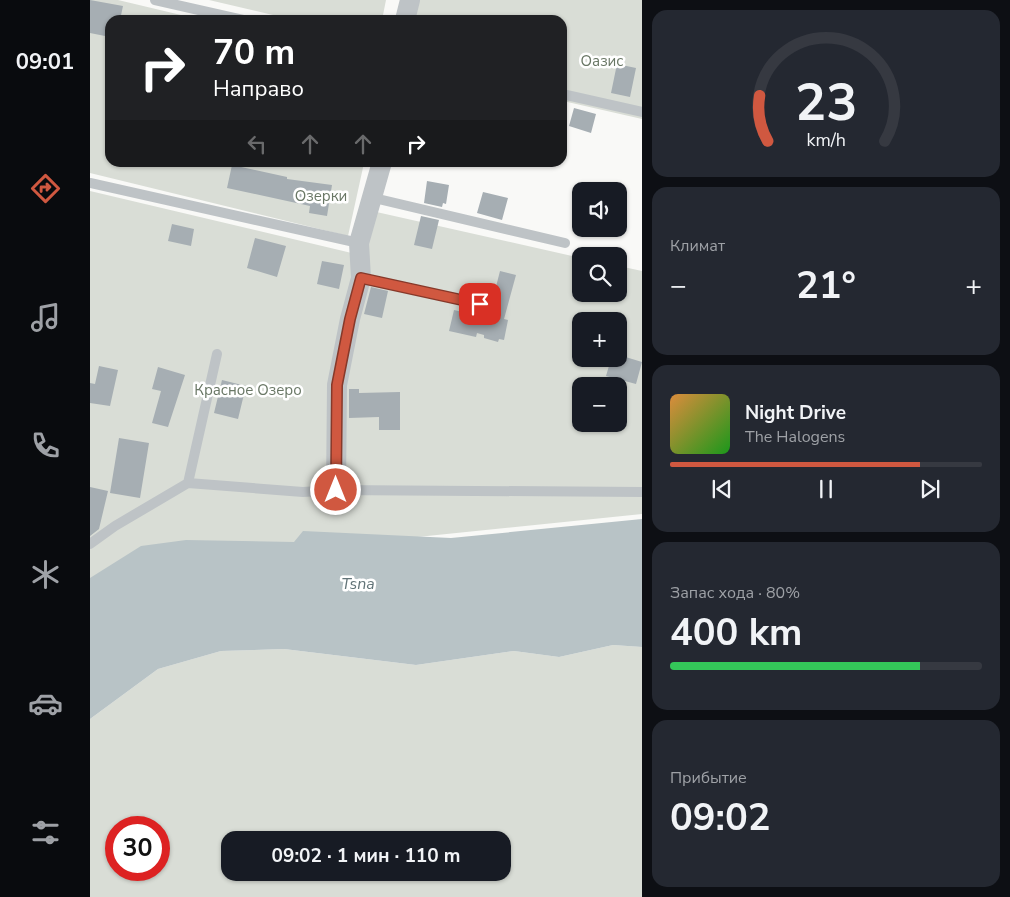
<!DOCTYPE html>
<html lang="ru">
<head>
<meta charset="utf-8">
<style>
	body { margin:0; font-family:"Nunito Sans",sans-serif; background:#242831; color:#f1f3f6; height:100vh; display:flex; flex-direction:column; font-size:19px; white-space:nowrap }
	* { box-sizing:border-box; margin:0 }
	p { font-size:16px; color:#9ea1a6 }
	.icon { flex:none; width:28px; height:28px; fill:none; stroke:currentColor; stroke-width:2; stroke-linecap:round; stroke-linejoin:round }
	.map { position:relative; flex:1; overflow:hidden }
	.drawer { display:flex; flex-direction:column; gap:10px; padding:10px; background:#0d0f14; width:368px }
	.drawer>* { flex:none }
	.hud { position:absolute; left:15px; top:15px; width:462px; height:152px; border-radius:15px; box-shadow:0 1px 4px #0004; background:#202124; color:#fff; overflow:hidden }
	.controls { position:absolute; left:482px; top:182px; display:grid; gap:10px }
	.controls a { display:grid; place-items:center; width:55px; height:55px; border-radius:10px; background:#171b24; box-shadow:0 1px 4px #0004; font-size:25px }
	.speed { position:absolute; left:15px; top:816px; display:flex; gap:10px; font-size:25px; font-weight:700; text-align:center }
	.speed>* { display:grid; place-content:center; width:65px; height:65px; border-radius:50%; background:#171b24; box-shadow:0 1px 4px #0004; line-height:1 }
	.speed .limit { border:8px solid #d22; background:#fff; color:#111 }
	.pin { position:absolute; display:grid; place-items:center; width:42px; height:42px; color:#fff; margin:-21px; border-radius:10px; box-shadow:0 2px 8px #0006 }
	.me { position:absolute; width:55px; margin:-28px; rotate:0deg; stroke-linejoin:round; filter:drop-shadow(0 0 4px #0008) }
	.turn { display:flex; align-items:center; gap:18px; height:105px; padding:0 25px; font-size:22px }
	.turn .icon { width:65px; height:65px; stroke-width:2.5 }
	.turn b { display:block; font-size:35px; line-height:42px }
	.lanes { display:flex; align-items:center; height:48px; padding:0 25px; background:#0003; justify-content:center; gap:25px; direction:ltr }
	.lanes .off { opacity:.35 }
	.big { font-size:38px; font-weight:700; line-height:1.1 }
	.drawer .card { flex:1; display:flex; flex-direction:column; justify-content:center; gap:8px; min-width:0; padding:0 18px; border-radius:15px; background:#242831 }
	.drawer .dial { align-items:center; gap:0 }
	.dial svg { height:130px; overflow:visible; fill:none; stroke:#363941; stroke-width:7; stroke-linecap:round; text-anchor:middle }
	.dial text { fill:#f1f3f6; stroke:none }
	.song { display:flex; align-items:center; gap:15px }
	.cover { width:60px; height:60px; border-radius:8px; background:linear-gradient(135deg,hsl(30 70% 55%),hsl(120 70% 35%)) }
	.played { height:5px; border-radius:2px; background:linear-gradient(90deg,#d05840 80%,#363941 80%) }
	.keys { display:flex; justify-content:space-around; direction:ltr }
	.heat { display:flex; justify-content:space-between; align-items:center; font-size:28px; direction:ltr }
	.charge { height:8px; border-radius:4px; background:linear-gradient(90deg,#34c759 80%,#363941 0) }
	.trip { position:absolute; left:131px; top:831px; width:290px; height:50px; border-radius:15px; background:#171b24; box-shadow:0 1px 4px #0004; font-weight:700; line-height:50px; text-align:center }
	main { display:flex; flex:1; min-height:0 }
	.dock { display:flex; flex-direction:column; width:90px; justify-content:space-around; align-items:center; background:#090b0e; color:#9ea1a6 }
	.dock .icon { width:35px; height:35px }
	.dock .current { color:#d05840 }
	.dock b { font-size:22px; color:#f1f3f6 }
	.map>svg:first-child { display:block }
	.green { fill:#d9ddd6; fill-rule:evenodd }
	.water { fill:#b8c3c6 }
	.building { fill:#a6aeb3 }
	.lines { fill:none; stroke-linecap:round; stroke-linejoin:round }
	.lane { stroke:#bec3c6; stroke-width:10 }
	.street { stroke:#bec3c6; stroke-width:20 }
	.route-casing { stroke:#87392a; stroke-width:12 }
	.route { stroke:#d05840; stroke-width:9 }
	.labels { text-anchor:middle; stroke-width:5; stroke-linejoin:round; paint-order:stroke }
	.park-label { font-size:15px; fill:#697765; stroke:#fff }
	.water-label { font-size:16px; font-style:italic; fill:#627478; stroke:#fff }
</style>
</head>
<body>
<main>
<nav class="dock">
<b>09:01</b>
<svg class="icon current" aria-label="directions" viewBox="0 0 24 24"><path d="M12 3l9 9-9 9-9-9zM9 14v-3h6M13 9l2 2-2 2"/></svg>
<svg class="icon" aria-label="music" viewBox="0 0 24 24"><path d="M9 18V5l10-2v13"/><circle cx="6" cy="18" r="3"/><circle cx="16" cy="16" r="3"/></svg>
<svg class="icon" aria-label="phone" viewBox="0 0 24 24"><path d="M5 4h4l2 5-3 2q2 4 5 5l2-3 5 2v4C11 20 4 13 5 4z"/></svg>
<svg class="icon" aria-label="climate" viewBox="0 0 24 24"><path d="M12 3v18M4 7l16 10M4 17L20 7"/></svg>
<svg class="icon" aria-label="car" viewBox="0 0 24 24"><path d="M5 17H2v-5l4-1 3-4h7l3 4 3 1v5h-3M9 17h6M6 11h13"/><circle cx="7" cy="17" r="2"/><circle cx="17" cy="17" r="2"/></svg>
<svg class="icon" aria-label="filters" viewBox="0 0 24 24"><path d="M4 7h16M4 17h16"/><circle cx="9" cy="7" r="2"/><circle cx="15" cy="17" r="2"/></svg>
</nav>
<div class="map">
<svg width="553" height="897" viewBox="0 0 553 897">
	<rect width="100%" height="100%" fill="#f9f9f7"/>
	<path class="green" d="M 0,0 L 28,0 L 112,20 L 20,20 L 20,162 L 274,163 L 258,236 L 0,173 Z
		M 119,0 L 296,0 L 292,20 L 204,20 Z
		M 326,0 L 552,0 L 552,119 L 473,101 L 472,20 L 321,20 Z
		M 0,191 L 270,255 L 282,211 L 491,258 L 491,294 L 529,294 L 529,266 L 552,271 L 552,514 L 220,548 L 0,595 ZM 491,321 L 529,321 L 529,359 L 491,359 ZM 491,386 L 529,386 L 529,424 L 491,424 Z
		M 523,645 L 552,647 L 552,897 L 0,897 L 0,719 L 68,669 L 131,651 L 194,649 L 326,665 L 424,651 L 469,657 ZM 26,828 L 69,828 L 69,870 L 26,870 ZM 140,840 L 412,840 L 412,872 L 140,872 Z"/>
	<path class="water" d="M 552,519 L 552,647 L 523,645 L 469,657 L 424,651 L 326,665 L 194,649 L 131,651 L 68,669 L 0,719 L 0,578 L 51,546 L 96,540 L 204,542 L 213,531 L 361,538 Z"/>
	<path class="building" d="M 0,0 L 33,6 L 30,20 L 20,20 L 20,37 L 0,33 Z
		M 527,64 L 546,68 L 540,97 L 521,93 Z
		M 484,108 L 506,114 L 501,133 L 479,126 Z
		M 142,165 L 197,177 L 197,179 L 242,185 L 237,216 L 219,213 L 220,206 L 137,188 Z
		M 337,181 L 359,185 L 356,204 L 353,203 L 352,207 L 334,203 Z
		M 393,192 L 418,198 L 412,220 L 387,213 Z
		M 331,216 L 349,220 L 342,249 L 324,245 Z
		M 82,224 L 104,229 L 101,246 L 78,241 Z
		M 165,238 L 196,246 L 187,277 L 157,268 Z
		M 232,261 L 254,265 L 249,289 L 227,284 Z
		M 410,271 L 426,275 L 414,319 L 418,320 L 414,340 L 409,339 L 408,342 L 394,338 L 394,335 L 387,333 L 386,337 L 359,331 L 364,310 L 398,318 Z
		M 281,287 L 298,291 L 292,318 L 274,314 Z
		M 529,355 L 552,362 L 546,384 L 516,376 L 521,359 L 529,359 Z
		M 9,366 L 28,370 L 20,406 L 0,403 L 0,383 L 5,384 Z
		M 68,367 L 95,375 L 78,427 L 62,423 L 71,391 L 62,389 Z
		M 132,380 L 156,386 L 148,419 L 124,413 Z
		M 259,389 L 269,389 L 269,393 L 310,392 L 310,430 L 289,430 L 289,417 L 259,418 Z
		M 29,438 L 59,443 L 50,498 L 20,493 Z
		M 0,487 L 18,491 L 9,529 L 0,536 Z"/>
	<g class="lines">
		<path class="lane" d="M 65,0 L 153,20
			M 472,94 L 553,112
			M 0,183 L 269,243
			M 284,198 L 475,243
			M 271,278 L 390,304
			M 98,483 L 127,354
			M 0,544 L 25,526 L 98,483 L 213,492 L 246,490 L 553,492"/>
		<path class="street" d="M 315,20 L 320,0
			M 246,490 L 247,385 L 260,319 L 271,278 L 269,243 L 292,162"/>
	</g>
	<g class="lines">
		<defs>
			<path id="route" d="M 246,490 L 247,385 L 260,319 L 271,278 L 390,304"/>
		</defs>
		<use href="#route" class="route-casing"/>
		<use href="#route" class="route"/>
	</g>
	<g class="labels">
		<g class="park-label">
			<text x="512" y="66">Оазис</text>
			<text x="231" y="201">Озерки</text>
			<text x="158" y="395">Красное Озеро</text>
		</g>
		<g class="water-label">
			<text x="268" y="589">Tsna</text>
		</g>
	</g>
</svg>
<div class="controls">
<a><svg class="icon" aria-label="sound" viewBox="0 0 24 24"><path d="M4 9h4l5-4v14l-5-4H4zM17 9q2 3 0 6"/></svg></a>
<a><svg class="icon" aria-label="search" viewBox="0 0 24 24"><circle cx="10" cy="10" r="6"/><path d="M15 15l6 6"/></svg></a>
<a>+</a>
<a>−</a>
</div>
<div class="speed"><div class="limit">30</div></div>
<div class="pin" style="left:390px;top:304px;background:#d93025"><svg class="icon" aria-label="arrive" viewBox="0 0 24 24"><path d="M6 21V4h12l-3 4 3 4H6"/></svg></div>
<svg class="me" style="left:246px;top:490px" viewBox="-20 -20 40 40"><circle r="17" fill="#d05840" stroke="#fff" stroke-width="3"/><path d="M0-11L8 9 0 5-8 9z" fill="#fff"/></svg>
<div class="trip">09:02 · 1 мин · 110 m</div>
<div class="hud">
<div class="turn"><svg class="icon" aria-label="right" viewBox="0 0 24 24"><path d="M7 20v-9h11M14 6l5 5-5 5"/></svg><div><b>70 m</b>Направо</div></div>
<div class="lanes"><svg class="icon off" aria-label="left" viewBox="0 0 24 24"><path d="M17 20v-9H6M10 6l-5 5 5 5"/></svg><svg class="icon off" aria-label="ahead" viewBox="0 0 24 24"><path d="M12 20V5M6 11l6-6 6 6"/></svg><svg class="icon off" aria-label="ahead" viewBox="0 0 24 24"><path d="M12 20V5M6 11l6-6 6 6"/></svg><svg class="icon" aria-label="right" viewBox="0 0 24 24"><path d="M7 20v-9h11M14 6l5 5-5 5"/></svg></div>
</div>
</div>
<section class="drawer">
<div class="card dial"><svg viewBox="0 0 100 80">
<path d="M14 69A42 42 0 1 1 86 69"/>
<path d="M14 69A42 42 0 0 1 9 41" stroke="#d05840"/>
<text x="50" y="56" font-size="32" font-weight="700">23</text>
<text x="50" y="72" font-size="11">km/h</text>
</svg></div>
<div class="card"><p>Климат</p>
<div class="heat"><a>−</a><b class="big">21°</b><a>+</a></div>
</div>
<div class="card">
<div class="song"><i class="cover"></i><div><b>Night Drive</b><p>The Halogens</p></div></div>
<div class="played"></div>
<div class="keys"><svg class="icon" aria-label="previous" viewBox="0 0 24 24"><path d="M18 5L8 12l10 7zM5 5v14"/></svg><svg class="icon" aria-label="pause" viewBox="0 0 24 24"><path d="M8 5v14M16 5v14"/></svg><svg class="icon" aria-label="next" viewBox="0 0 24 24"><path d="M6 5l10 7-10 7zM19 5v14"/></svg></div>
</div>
<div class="card"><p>Запас хода · 80%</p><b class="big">400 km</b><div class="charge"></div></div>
<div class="card"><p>Прибытие</p><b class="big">09:02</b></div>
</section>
</main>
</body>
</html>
